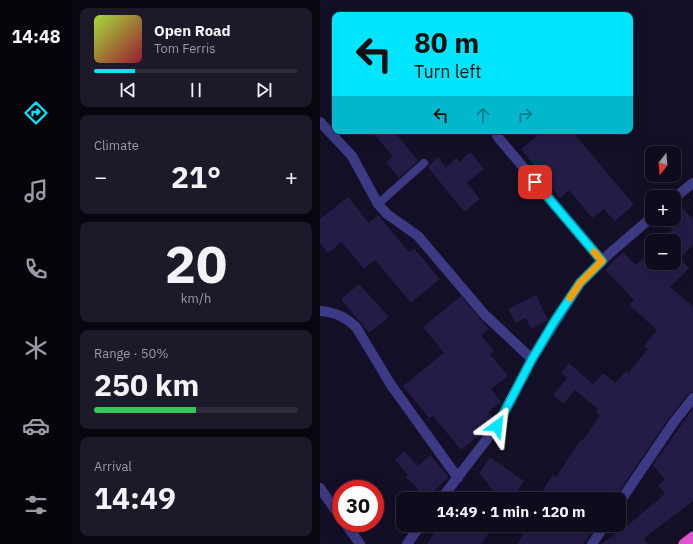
<!DOCTYPE html>
<html lang="en">
<head>
<meta charset="utf-8">
<style>
	body { margin:0; font-family:"IBM Plex Sans",sans-serif; background:#1c1929; color:#f1f3f6; height:100vh; display:flex; flex-direction:column; font-size:15px; white-space:nowrap }
	* { box-sizing:border-box; margin:0 }
	p { font-size:13px; color:#9b9ba3 }
	.icon { flex:none; width:22px; height:22px; fill:none; stroke:currentColor; stroke-width:2; stroke-linecap:round; stroke-linejoin:round }
	.map { position:relative; flex:1; overflow:hidden }
	.panel { display:flex; flex-direction:column; gap:8px; padding:8px; background:#08060f; width:248px }
	.panel>* { flex:none }
	.banner { position:absolute; left:12px; top:12px; width:301px; height:122px; border-radius:8px; box-shadow:0 4px 16px #0002,0 0 0 1px #2e2b3b; background:#00e5ff; color:#111; overflow:hidden }
	.needle { width:26px; rotate:196deg }
	.buttons { position:absolute; left:325px; top:146px; display:grid; gap:8px }
	.buttons a { display:grid; place-items:center; width:36px; height:36px; border-radius:8px; background:#0e0b1c; box-shadow:0 4px 16px #0002,0 0 0 1px #2e2b3b; font-size:20px }
	.speed { position:absolute; left:12px; top:480px; display:flex; gap:8px; font-size:20px; font-weight:700; text-align:center }
	.speed>* { display:grid; place-content:center; width:52px; height:52px; border-radius:50%; background:#0e0b1c; box-shadow:0 4px 16px #0002,0 0 0 1px #2e2b3b; line-height:1 }
	.speed .limit { border:6px solid #d22; background:#fff; color:#111 }
	.pin { position:absolute; display:grid; place-items:center; width:34px; height:34px; color:#fff; margin:-17px; border-radius:8px; box-shadow:0 2px 6px #0006 }
	.me { position:absolute; width:44px; margin:-22px; rotate:30deg; stroke-linejoin:round; filter:drop-shadow(0 0 3px #0008) }
	.turn { display:flex; align-items:center; gap:14px; height:84px; padding:0 16px; font-size:18px }
	.turn .icon { width:52px; height:52px; stroke-width:2.5 }
	.turn b { display:block; font-size:28px; line-height:34px }
	.lanes { display:flex; align-items:center; height:38px; padding:0 16px; background:#0003; justify-content:center; gap:20px; direction:ltr }
	.lanes .off { opacity:.35 }
	.big { font-size:30px; font-weight:700; line-height:1.1 }
	.panel .tile { flex:1; display:flex; flex-direction:column; justify-content:center; gap:6px; min-width:0; padding:0 14px; border-radius:8px; background:#1c1929 }
	.panel .dial { align-items:center; gap:0 }
	.dial b { font-size:52px; line-height:1 }
	.song { display:flex; align-items:center; gap:12px }
	.cover { width:48px; height:48px; border-radius:6px; background:linear-gradient(135deg,hsl(80 70% 55%),hsl(350 70% 35%)) }
	.played { height:4px; border-radius:2px; background:linear-gradient(90deg,#00e5ff 20%,#2e2b3b 20%) }
	.keys { display:flex; justify-content:space-around; direction:ltr }
	.heat { display:flex; justify-content:space-between; align-items:center; font-size:22px; direction:ltr }
	.charge { height:6px; border-radius:3px; background:linear-gradient(90deg,#34c759 50%,#2e2b3b 0) }
	.trip { position:absolute; left:76px; top:492px; width:230px; height:40px; border-radius:8px; background:#0e0b1c; box-shadow:0 4px 16px #0002,0 0 0 1px #2e2b3b; font-weight:700; line-height:40px; text-align:center }
	main { display:flex; flex:1; min-height:0 }
	.dock { display:flex; flex-direction:column; width:72px; justify-content:space-around; align-items:center; background:#06040b; color:#9b9ba3 }
	.dock .icon { width:28px; height:28px }
	.dock .on { color:#00e5ff }
	.dock b { font-size:18px; color:#f1f3f6 }
	.map>svg:first-child { display:block }
	.building { fill:#241b47 }
	.lines { fill:none; stroke-linecap:round; stroke-linejoin:round }
	.service { stroke:#3d3a85; stroke-width:8 }
	.minor { stroke:#3d3a85; stroke-width:10 }
	.trunk { stroke:#e055d1; stroke-width:11 }
	.route-casing { stroke:#0095a6; stroke-width:10 }
	.route { stroke:#00e5ff; stroke-width:7 }
	.slow { stroke:#f59e0b; stroke-width:7 }
</style>
</head>
<body>
<main>
<nav class="dock">
<b>14:48</b>
<svg class="icon on" aria-label="directions" viewBox="0 0 24 24"><path d="M12 3l9 9-9 9-9-9zM9 14v-3h6M13 9l2 2-2 2"/></svg>
<svg class="icon" aria-label="music" viewBox="0 0 24 24"><path d="M9 18V5l10-2v13"/><circle cx="6" cy="18" r="3"/><circle cx="16" cy="16" r="3"/></svg>
<svg class="icon" aria-label="phone" viewBox="0 0 24 24"><path d="M5 4h4l2 5-3 2q2 4 5 5l2-3 5 2v4C11 20 4 13 5 4z"/></svg>
<svg class="icon" aria-label="climate" viewBox="0 0 24 24"><path d="M12 3v18M4 7l16 10M4 17L20 7"/></svg>
<svg class="icon" aria-label="car" viewBox="0 0 24 24"><path d="M5 17H2v-5l4-1 3-4h7l3 4 3 1v5h-3M9 17h6M6 11h13"/><circle cx="7" cy="17" r="2"/><circle cx="17" cy="17" r="2"/></svg>
<svg class="icon" aria-label="filters" viewBox="0 0 24 24"><path d="M4 7h16M4 17h16"/><circle cx="9" cy="7" r="2"/><circle cx="15" cy="17" r="2"/></svg>
</nav>
<section class="panel">
<div class="tile">
<div class="song"><i class="cover"></i><div><b>Open Road</b><p>Tom Ferris</p></div></div>
<div class="played"></div>
<div class="keys"><svg class="icon" aria-label="previous" viewBox="0 0 24 24"><path d="M18 5L8 12l10 7zM5 5v14"/></svg><svg class="icon" aria-label="pause" viewBox="0 0 24 24"><path d="M8 5v14M16 5v14"/></svg><svg class="icon" aria-label="next" viewBox="0 0 24 24"><path d="M6 5l10 7-10 7zM19 5v14"/></svg></div>
</div>
<div class="tile"><p>Climate</p>
<div class="heat"><a>−</a><b class="big">21°</b><a>+</a></div>
</div>
<div class="tile dial"><b>20</b><p>km/h</p></div>
<div class="tile"><p>Range · 50%</p><b class="big">250 km</b><div class="charge"></div></div>
<div class="tile"><p>Arrival</p><b class="big">14:49</b></div>
</section>
<div class="map">
<svg width="373" height="544" viewBox="0 0 373 544">
	<rect width="100%" height="100%" fill="#130f26"/>
	<path class="building" d="M 52,131 L 74,131 L 98,161 L 79,178 L 66,162 L 73,157 Z
		M 223,131 L 252,131 L 314,205 L 294,221 L 284,209 L 272,218 L 249,190 L 240,198 L 201,149 Z
		M 150,152 L 164,169 L 147,183 L 160,199 L 144,212 L 108,167 L 118,157 L 126,167 L 136,158 L 139,162 Z
		M 28,197 L 49,223 L 58,215 L 89,252 L 94,248 L 120,279 L 91,303 L 55,260 L 44,269 L 22,242 L 8,253 L 0,243 L 0,219 Z
		M 357,203 L 373,219 L 373,245 L 360,258 L 369,268 L 350,287 L 373,307 L 373,392 L 368,394 L 349,418 L 294,499 L 278,499 L 270,494 L 267,499 L 217,499 L 233,475 L 236,477 L 261,439 L 263,440 L 280,415 L 276,412 L 278,409 L 255,390 L 243,404 L 233,395 L 247,378 L 241,373 L 249,363 L 273,384 L 283,373 L 295,383 L 306,371 L 308,373 L 328,349 L 324,346 L 337,330 L 309,305 L 314,300 L 285,270 L 303,252 L 316,265 L 332,249 L 332,263 L 354,263 L 354,241 L 340,241 L 352,230 L 342,219 L 354,219 L 354,204 Z
		M 39,284 L 69,317 L 49,333 L 21,299 Z
		M 216,295 L 228,320 L 211,329 L 206,318 L 196,323 L 188,309 Z
		M 141,296 L 169,329 L 161,335 L 174,351 L 170,354 L 188,376 L 171,389 L 181,402 L 168,412 L 174,419 L 172,422 L 165,431 L 141,450 L 113,416 L 109,418 L 83,386 L 124,353 L 103,327 Z
		M 373,408 L 373,501 L 324,538 L 328,544 L 281,544 L 308,525 L 345,494 L 338,485 L 345,480 L 333,465 Z
		M 84,451 L 98,466 L 110,455 L 129,477 L 106,498 L 86,477 L 88,475 L 75,460 Z
		M 170,457 L 204,481 L 192,499 L 180,499 L 159,473 Z
		M 119,525 L 174,525 L 161,544 L 107,544 Z
		M 209,525 L 276,525 L 263,544 L 197,544 Z"/>
	<g class="lines">
		<path class="service" d="M 58,204 L 104,163"/>
		<path class="minor" d="M 0,122 L 32,156 L 58,204 L 67,214 L 98,236 L 165,315 L 212,359 L 177,426 L 121,499
			M 177,136 L 282,261
			M 354,198 L 373,183
			M 0,311 C 15,312 25,317 36,327 L 71,385 L 138,478
			M 212,359 L 260,283 L 290,253 L 332,217
			M 0,488 L 21,518
			M 299,503 L 354,422 L 373,398
			M 25,523 L 40,544
			M 87,544 L 101,525
			M 272,544 L 285,525"/>
		<path class="trunk" d="M 364,544 L 373,537"/>
	</g>
	<g class="lines">
		<defs>
			<path id="route" d="M 177,426 L 212,359 L 234,322 L 260,283 L 282,261 L 215,182"/>
		</defs>
		<use href="#route" class="route-casing"/>
		<use href="#route" class="route"/>
		<path class="slow" d="M 250,298 L 260,283 L 282,261 L 274,252"/>
	</g>
</svg>
<div class="buttons">
<a><svg class="needle" viewBox="-14 -14 28 28"><path d="M0-13l5 13h-10z" fill="#e53935"/><path d="M0 13l5-13h-10z" fill="#9b9ba3"/></svg></a>
<a>+</a>
<a>−</a>
</div>
<div class="speed"><div class="limit">30</div></div>
<div class="pin" style="left:215px;top:182px;background:#d93025"><svg class="icon" aria-label="arrive" viewBox="0 0 24 24"><path d="M6 21V4h12l-3 4 3 4H6"/></svg></div>
<svg class="me" style="left:177px;top:426px" viewBox="-20 -20 40 40"><path d="M0-17L14 15 0 8-14 15z" fill="#00e5ff" stroke="#fff" stroke-width="4"/></svg>
<div class="trip">14:49 · 1 min · 120 m</div>
<div class="banner">
<div class="turn"><svg class="icon" aria-label="left" viewBox="0 0 24 24"><path d="M17 20v-9H6M10 6l-5 5 5 5"/></svg><div><b>80 m</b>Turn left</div></div>
<div class="lanes"><svg class="icon" aria-label="left" viewBox="0 0 24 24"><path d="M17 20v-9H6M10 6l-5 5 5 5"/></svg><svg class="icon off" aria-label="ahead" viewBox="0 0 24 24"><path d="M12 20V5M6 11l6-6 6 6"/></svg><svg class="icon off" aria-label="right" viewBox="0 0 24 24"><path d="M7 20v-9h11M14 6l5 5-5 5"/></svg></div>
</div>
</div>
</main>
</body>
</html>
